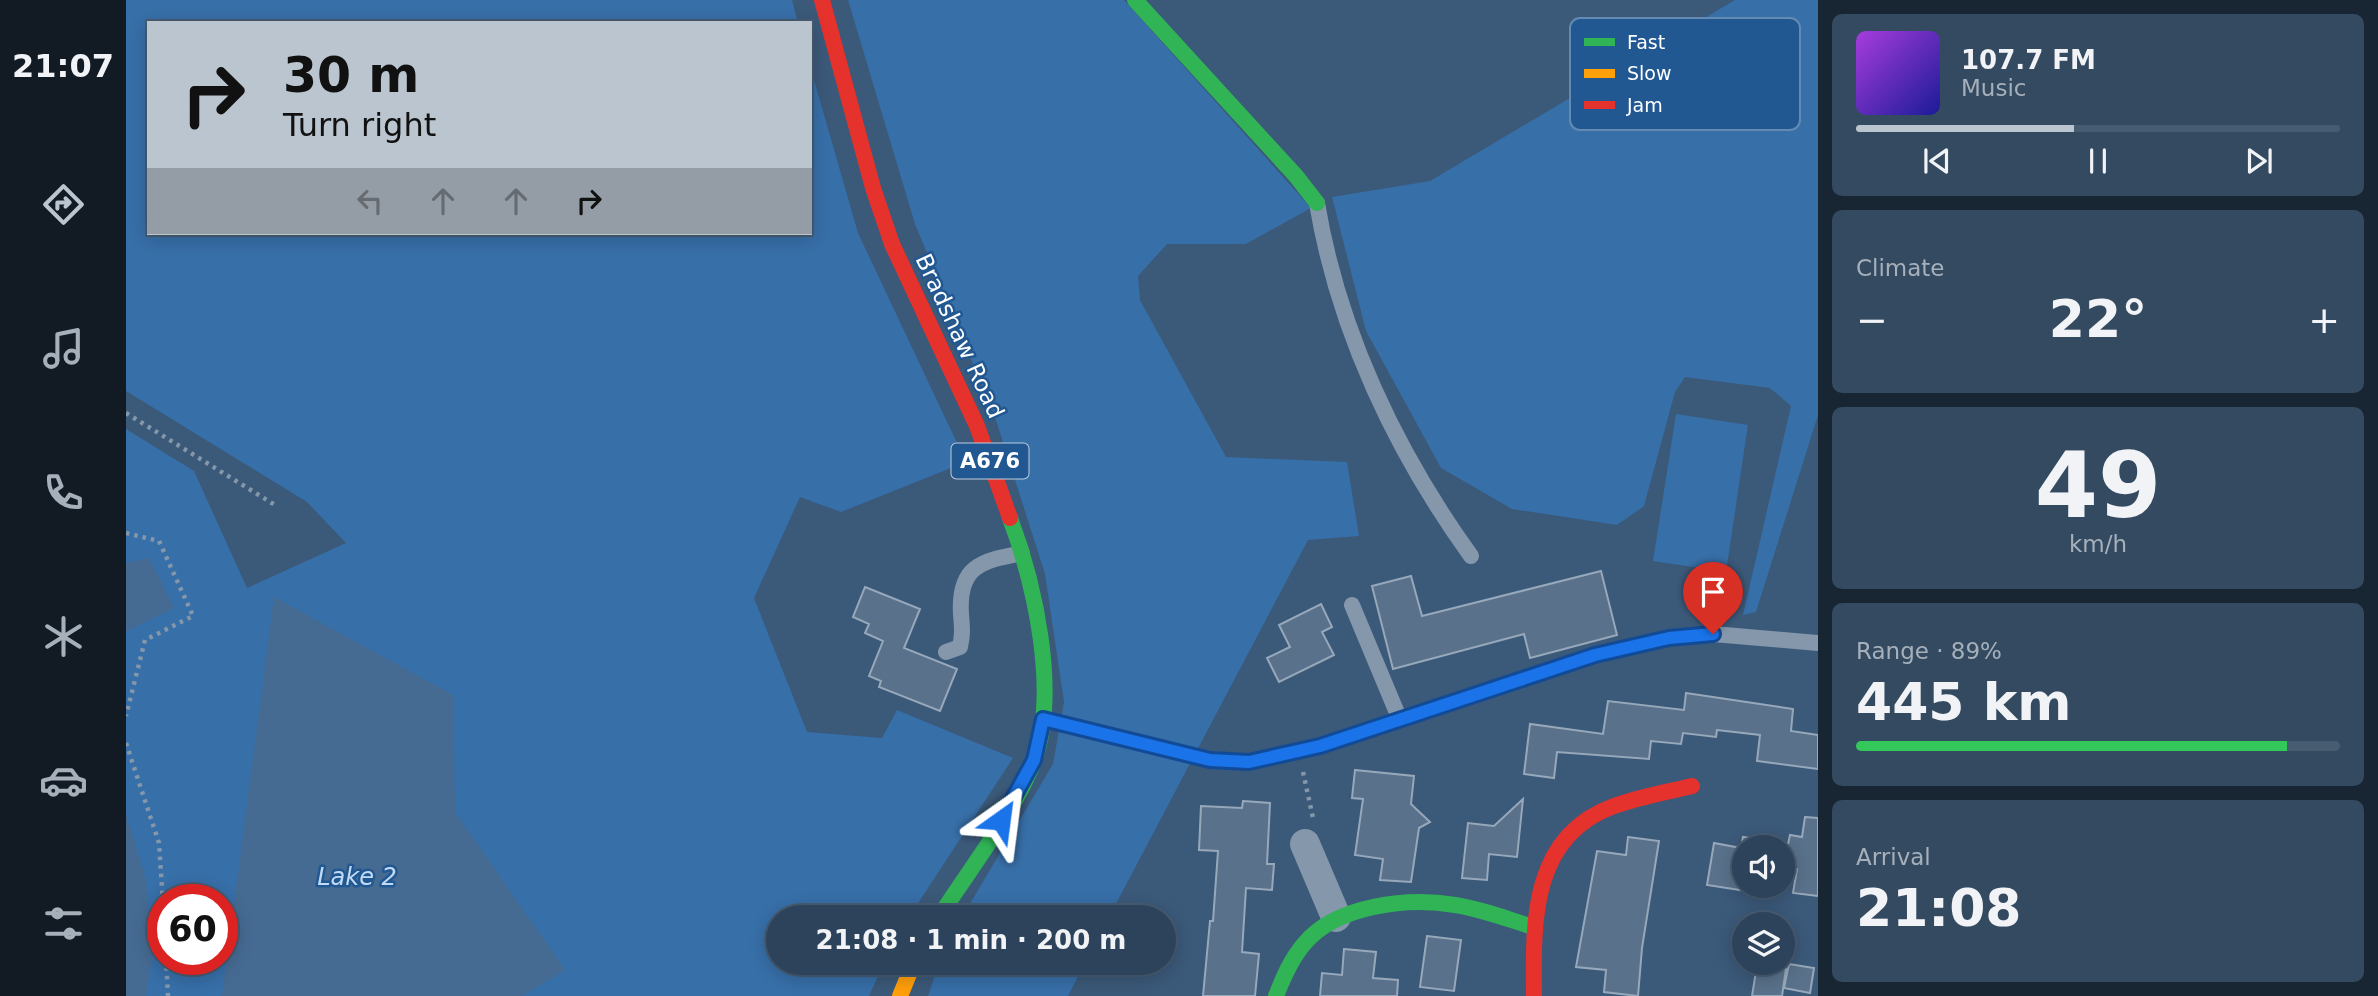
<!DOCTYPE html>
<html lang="en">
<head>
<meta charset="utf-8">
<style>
	body { margin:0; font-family:"DejaVu Sans",sans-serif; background:#344a61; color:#f1f3f6; height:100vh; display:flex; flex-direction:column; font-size:26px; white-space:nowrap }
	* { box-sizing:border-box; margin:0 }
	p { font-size:23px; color:#a6b0bb }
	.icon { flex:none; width:38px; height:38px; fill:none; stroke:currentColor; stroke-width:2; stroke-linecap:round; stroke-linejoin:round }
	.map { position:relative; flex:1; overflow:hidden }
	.sheet { display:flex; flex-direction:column; gap:14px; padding:14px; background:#182532; width:560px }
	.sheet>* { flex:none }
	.banner { position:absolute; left:21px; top:21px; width:665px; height:214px; border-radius:0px; box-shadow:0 4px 18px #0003,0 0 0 2px #485c71; background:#bac5d0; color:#111; overflow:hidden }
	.controls { position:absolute; left:1606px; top:835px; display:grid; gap:14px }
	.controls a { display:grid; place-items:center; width:63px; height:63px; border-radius:50%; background:#2c435b; box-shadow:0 4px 18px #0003,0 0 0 2px #485c71; font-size:35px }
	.speed { position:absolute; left:21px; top:884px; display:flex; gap:14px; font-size:35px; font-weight:700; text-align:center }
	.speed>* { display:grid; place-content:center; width:91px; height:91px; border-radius:50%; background:#2c435b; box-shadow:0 4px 18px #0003,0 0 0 2px #485c71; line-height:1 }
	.speed .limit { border:10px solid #d22; background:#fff; color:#111 }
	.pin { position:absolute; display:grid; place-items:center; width:60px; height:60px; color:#fff; margin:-72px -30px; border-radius:50% 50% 50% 0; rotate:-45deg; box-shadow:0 0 7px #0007 }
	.pin .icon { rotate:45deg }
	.me { position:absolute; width:77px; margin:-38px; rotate:31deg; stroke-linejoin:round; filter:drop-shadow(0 0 5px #0008) }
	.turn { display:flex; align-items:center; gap:24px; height:147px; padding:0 21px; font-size:32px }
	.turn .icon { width:91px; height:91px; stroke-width:2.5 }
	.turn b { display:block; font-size:49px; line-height:60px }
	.lanes { display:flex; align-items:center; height:66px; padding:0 21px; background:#0003; justify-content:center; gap:35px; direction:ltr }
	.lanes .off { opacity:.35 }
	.big { font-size:52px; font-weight:700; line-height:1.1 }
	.sheet .tile { flex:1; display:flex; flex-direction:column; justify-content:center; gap:10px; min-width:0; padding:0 24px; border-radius:10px; background:#344a61 }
	.sheet .dial { align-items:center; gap:0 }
	.dial b { font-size:91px; line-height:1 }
	.song { display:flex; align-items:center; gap:21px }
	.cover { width:84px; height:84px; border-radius:10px; background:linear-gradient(135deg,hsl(280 70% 55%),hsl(240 70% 35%)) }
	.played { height:7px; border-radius:4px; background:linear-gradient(90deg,#bac5d0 45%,#485c71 45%) }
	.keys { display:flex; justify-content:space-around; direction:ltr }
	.heat { display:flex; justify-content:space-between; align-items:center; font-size:38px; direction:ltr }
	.charge { height:10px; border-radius:5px; background:linear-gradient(90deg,#34c759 89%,#485c71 0) }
	.trip { position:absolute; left:640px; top:905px; width:410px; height:70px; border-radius:35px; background:#2c435b; box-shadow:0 4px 18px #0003,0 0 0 2px #485c71; font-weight:700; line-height:70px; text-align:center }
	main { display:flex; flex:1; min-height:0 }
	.dock { display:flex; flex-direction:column; width:126px; justify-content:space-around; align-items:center; background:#121b24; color:#a6b0bb }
	.dock .icon { width:49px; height:49px }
	.dock .current { color:#bac5d0 }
	.dock b { font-size:32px; color:#f1f3f6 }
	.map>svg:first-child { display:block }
	.green { fill:#376fa8; fill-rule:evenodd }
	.water { fill:#466b93 }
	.building { fill:#59718a; stroke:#97a8ba; stroke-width:2 }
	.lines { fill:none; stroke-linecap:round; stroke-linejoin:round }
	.path { stroke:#8497ab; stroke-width:4.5; stroke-dasharray:3.5 5; stroke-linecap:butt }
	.lane { stroke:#8497ab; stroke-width:16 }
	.street { stroke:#8497ab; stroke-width:30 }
	.fast { stroke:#30b455; stroke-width:16 }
	.slow { stroke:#ff9f0a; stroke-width:16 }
	.jam { stroke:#e5322d; stroke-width:16 }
	.route-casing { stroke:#114b97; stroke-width:18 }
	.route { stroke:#1a73e8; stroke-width:12 }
	.labels { text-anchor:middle; stroke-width:5; stroke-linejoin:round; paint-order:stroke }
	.shield { fill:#225892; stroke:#bdcdde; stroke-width:2 }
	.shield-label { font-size:21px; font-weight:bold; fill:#fff }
	.street-label { font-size:23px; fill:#fff; stroke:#225892 }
	.water-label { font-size:24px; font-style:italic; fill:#c0daf4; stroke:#225892 }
	.key { fill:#225892; stroke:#648ab3; stroke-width:2 }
	.key-label { font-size:19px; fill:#fff }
</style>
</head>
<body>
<main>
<nav class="dock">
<b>21:07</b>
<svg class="icon current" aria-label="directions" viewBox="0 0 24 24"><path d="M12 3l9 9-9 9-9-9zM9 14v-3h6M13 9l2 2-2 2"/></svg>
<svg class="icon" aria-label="music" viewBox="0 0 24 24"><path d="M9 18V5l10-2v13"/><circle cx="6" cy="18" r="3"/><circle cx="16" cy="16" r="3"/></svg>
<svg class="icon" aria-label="phone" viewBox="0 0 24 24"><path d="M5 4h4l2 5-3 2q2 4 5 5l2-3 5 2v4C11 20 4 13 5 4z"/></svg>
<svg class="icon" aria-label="climate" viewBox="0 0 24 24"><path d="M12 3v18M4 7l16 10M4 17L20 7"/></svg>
<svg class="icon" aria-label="car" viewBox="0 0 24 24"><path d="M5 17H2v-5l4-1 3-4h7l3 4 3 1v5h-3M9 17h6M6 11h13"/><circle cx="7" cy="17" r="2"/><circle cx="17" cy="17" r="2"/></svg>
<svg class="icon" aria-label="filters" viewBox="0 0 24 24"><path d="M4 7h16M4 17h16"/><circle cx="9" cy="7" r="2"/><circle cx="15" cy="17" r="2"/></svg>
</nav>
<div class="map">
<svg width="1692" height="996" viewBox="0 0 1692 996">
	<rect width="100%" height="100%" fill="#3b5979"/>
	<path class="green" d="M 0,0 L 666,0 L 672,23 L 23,23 L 23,233 L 684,233 L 684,66 L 732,233 L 840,462 L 715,512 L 674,497 L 628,598 L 681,732 L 756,738 L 771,710 L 887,758 L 783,917 L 653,917 L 653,962 L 758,963 L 743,996 L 0,996 L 0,429 L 68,471 L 121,588 L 220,543 L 181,502 L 0,391 ZM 37,900 L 96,900 L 96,959 L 37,959 Z
		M 722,0 L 998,0 L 1185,208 L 1120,244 L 1041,244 L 1012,276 L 1014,300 L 1100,457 L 1221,462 L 1233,536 L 1182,540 L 983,917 L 836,917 L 927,764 L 938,702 L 919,574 L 869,417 L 789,224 Z
		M 1609,0 L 1692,0 L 1692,415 L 1630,612 L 1617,615 L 1665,406 L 1644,388 L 1559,377 L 1549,392 L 1518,506 L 1491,525 L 1386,509 L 1315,468 L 1240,331 L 1206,197 L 1304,181 Z
		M 1550,414 L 1622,425 L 1600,572 L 1527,561 Z
		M 813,963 L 813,962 L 959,963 L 942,996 L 802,996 Z"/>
	<path class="water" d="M 23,558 L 48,608 L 0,631 L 0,563 Z
		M 148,597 L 327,695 L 329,812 L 439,970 L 396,996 L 96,996 Z
		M 0,814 L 20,880 L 26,958 L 20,996 L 0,996 Z"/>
	<path class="building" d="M 1475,571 L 1491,635 L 1404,658 L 1398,634 L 1267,669 L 1246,586 L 1285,576 L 1296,616 Z
		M 739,587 L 794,609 L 778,648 L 831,669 L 814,711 L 753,687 L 755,681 L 743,676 L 757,641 L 739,633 L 743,624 L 727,617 Z
		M 1195,604 L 1206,627 L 1196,632 L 1208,655 L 1153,682 L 1141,658 L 1164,647 L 1153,625 Z
		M 1560,693 L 1667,709 L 1665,731 L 1692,735 L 1692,769 L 1631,761 L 1634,735 L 1591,730 L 1590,737 L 1557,733 L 1555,744 L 1525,741 L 1523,759 L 1431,752 L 1428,778 L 1398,774 L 1404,724 L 1477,734 L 1482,701 L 1558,710 Z
		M 1229,770 L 1288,776 L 1285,804 L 1304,822 L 1293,828 L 1285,882 L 1254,880 L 1257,859 L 1229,855 L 1237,799 L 1226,798 Z
		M 1397,799 L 1391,857 L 1363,854 L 1361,880 L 1336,878 L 1342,823 L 1368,826 Z
		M 1117,801 L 1144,803 L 1141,864 L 1148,864 L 1146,890 L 1120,888 L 1116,952 L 1133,954 L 1129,996 L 1077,996 L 1084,921 L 1087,921 L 1092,851 L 1073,850 L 1075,806 L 1116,808 Z
		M 1679,817 L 1692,818 L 1692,896 L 1667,893 L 1671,869 L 1657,867 L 1657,847 L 1619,847 L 1614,890 L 1581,885 L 1588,843 L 1615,848 L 1617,837 L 1662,844 L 1664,835 L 1676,837 Z
		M 1502,837 L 1533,841 L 1516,948 L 1512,996 L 1478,992 L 1480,970 L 1450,967 L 1471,851 L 1500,855 Z
		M 1301,936 L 1335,940 L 1328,991 L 1294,987 Z
		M 1218,949 L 1250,952 L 1247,978 L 1272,980 L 1271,996 L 1194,996 L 1196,973 L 1216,975 Z
		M 1663,964 L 1688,968 L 1684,993 L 1658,988 Z
		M 1631,965 L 1660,969 L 1656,996 L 1626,996 Z"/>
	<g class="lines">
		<path class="path" d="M 0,413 L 149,505
			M 0,533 L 33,541 L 67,616 L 19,640 L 0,716
			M 0,743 L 33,843 L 37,903
			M 1177,772 L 1187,818
			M 40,959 L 42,996"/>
		<path class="lane" d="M 1191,203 C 1212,330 1270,452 1345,556
			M 1226,605 L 1274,720
			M 820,652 L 834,647 C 837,634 836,627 835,614 C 832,566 855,561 896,553
			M 917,719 L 1084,760 L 1123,762 L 1194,746 L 1469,655 L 1543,638 L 1587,634 L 1692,643"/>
		<path class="street" d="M 1179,844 L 1210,917"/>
		<path class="fast" d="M 1009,0 L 1170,176 L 1191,203
			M 813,917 C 843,870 888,813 908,761 C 933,692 909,585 884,518
			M 1150,996 C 1157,978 1165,959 1178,944 C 1210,905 1282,897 1329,905 C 1356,909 1381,919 1407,927"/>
		<path class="slow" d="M 774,996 L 788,962"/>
		<path class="jam" d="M 696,0 L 747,188 L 766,244 L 851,426 L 884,518
			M 1408,996 C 1407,921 1405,836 1488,806 C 1513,797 1541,792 1566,786"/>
	</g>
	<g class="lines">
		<defs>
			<path id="route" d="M 875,820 L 908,760 L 917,719 L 1084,760 L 1123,762 L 1194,746 L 1469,655 L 1543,638 L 1587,634"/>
		</defs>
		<use href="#route" class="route-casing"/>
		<use href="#route" class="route"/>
	</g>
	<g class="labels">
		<rect class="shield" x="825.5" y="443.5" width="77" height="35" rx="5"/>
		<g class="shield-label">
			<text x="864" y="468">A676</text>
		</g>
		<g class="street-label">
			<text transform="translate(834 336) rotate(65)" y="8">Bradshaw Road</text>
		</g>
		<g class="water-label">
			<text x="231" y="885">Lake 2</text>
		</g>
	</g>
	<rect x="1444" y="18" width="230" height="112" rx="10" class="key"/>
	<rect x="1458" y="38" width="31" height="8" fill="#30b455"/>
	<rect x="1458" y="69" width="31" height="9" fill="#ff9f0a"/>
	<rect x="1458" y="101" width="31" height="8" fill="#e5322d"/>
	<g class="key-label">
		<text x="1501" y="49">Fast</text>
		<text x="1501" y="80">Slow</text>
		<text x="1501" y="112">Jam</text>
	</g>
</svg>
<div class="controls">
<a><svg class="icon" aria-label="sound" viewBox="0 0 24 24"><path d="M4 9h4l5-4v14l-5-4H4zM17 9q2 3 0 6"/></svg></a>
<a><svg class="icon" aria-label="layers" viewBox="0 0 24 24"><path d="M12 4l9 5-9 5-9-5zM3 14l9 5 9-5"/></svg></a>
</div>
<div class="speed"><div class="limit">60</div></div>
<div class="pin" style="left:1587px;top:634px;background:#d93025"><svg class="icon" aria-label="arrive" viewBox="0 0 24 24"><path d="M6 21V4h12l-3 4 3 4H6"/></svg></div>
<svg class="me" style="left:875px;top:820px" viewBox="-20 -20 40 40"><path d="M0-17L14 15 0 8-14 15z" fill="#1a73e8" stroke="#fff" stroke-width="4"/></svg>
<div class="trip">21:08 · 1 min · 200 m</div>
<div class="banner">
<div class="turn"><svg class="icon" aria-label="right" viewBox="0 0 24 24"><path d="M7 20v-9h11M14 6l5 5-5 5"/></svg><div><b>30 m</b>Turn right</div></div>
<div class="lanes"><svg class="icon off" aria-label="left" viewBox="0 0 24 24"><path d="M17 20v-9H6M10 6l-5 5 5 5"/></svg><svg class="icon off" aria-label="ahead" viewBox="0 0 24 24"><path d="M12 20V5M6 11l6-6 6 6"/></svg><svg class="icon off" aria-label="ahead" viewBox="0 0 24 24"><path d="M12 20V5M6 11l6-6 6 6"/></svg><svg class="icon" aria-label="right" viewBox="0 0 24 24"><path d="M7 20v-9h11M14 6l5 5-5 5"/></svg></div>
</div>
</div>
<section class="sheet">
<div class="tile">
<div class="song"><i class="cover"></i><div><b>107.7 FM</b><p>Music</p></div></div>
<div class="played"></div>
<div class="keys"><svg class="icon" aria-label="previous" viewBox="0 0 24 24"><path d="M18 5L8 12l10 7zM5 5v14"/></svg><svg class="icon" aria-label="pause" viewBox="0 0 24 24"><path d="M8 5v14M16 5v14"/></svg><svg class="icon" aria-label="next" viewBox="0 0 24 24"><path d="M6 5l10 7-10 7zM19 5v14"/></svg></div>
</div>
<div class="tile"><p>Climate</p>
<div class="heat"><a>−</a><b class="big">22°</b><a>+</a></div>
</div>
<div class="tile dial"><b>49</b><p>km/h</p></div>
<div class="tile"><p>Range · 89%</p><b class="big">445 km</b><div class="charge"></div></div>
<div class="tile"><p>Arrival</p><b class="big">21:08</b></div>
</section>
</main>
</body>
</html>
